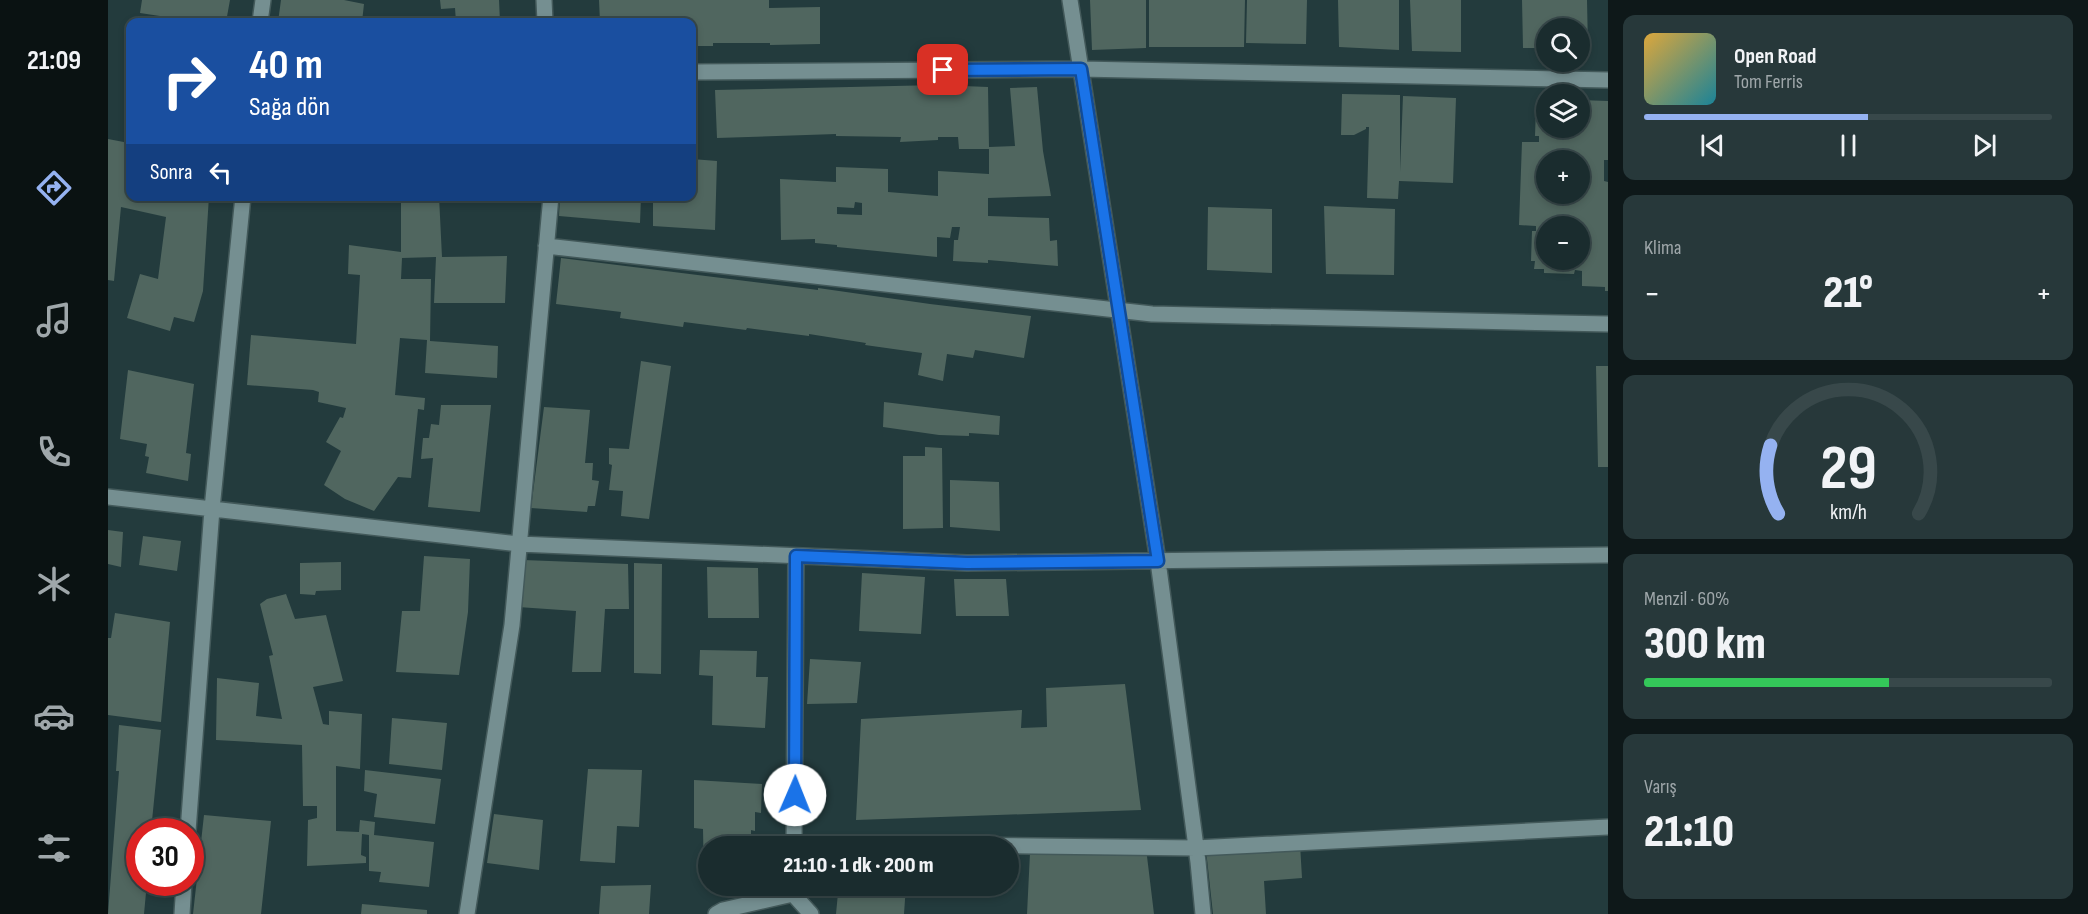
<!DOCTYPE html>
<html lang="tr">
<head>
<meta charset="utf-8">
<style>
	body { margin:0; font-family:"Sofia Sans Condensed",sans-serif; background:#27383a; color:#f1f3f6; height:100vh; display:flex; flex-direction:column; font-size:22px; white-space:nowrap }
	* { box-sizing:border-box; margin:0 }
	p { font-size:20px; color:#9fa7aa }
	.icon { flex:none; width:33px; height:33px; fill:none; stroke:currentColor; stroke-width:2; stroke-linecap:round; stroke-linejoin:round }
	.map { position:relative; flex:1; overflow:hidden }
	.side { display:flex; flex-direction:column; gap:15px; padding:15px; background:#0e1819; width:480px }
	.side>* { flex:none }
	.banner { position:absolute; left:18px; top:18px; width:570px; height:183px; border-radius:12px; box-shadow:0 3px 9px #0003,0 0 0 2px #38484a; background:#1a4fa0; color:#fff; overflow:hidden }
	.fabs { position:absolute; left:1428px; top:18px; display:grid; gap:12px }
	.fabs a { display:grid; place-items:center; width:54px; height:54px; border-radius:50%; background:#1a2c2e; box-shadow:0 3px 9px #0003,0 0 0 2px #38484a; font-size:30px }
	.speed { position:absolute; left:18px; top:818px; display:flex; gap:12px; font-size:30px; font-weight:700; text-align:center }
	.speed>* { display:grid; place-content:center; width:78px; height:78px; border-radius:50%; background:#1a2c2e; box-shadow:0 3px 9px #0003,0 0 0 2px #38484a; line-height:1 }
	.speed .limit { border:9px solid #d22; background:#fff; color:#111 }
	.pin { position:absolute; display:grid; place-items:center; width:51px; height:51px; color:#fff; margin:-26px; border-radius:12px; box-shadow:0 3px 9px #0006 }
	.me { position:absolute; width:66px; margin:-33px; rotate:1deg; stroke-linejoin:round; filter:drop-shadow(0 0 4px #0008) }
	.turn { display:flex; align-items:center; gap:21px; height:126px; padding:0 24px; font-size:27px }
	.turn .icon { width:78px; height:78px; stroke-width:2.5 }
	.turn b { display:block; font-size:42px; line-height:51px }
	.then { display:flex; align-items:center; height:57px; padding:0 24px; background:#0003; gap:12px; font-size:22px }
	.big { font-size:45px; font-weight:800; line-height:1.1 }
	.side .card { flex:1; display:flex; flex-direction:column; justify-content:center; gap:9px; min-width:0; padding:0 21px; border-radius:12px; background:#27383a }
	.side .dial { align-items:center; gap:0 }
	.dial svg { height:156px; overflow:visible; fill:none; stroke:#38484a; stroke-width:7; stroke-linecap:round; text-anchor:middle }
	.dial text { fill:#f1f3f6; stroke:none }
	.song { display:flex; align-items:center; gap:18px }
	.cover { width:72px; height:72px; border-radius:9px; background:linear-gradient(135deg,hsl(40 70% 55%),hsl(190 70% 35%)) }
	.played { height:6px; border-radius:3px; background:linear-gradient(90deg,#95b2f1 55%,#38484a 55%) }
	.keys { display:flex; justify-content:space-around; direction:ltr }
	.heat { display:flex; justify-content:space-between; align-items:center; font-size:33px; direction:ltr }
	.charge { height:9px; border-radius:4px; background:linear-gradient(90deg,#34c759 60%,#38484a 0) }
	.trip { position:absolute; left:590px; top:836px; width:321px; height:60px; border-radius:30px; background:#1a2c2e; box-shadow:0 3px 9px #0003,0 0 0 2px #38484a; font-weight:800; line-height:60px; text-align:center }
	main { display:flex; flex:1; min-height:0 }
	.tabs { display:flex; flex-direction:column; width:108px; justify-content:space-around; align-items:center; background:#0a1212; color:#9fa7aa }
	.tabs .icon { width:42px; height:42px }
	.tabs .current { color:#95b2f1 }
	.tabs b { font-size:27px; color:#f1f3f6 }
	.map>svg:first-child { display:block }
	.building { fill:#50665f; fill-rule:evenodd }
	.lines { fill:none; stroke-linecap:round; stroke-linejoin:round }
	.street-casing { stroke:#43595a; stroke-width:18 }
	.street { stroke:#758f91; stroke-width:15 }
	.route-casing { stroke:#114b97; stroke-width:15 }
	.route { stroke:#1a73e8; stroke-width:10 }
</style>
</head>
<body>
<main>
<nav class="tabs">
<b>21:09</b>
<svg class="icon current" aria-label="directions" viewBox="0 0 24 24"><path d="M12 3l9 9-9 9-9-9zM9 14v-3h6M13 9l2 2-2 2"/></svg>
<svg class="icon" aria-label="music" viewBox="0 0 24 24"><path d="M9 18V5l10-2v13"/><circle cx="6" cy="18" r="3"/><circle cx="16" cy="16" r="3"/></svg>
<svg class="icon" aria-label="phone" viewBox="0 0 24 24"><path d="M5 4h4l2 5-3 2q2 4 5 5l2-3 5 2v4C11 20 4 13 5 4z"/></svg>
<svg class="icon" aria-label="climate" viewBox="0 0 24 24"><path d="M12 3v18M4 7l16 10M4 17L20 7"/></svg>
<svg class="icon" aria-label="car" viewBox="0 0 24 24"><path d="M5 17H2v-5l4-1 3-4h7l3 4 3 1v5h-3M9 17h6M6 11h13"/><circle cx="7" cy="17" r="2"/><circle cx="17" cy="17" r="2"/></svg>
<svg class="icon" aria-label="filters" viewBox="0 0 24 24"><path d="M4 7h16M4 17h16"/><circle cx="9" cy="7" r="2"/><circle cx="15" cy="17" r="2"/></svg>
</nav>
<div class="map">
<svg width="1500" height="914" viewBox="0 0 1500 914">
	<rect width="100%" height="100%" fill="#233b3d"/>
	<path class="building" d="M 34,0 L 122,0 L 118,22 L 65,22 L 65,18 L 32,13 Z
		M 173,0 L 236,0 L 256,4 L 254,22 L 170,22 Z
		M 332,0 L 391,0 L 392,22 L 348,22 L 347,8 L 333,9 Z
		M 491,0 L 661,0 L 661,8 L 712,7 L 712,44 L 662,45 L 662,43 L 605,43 L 605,46 L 584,46 L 584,22 L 492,22 Z
		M 982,0 L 1038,0 L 1038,48 L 984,50 Z
		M 1041,0 L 1137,0 L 1136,47 L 1041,47 Z
		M 1139,0 L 1199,0 L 1198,44 L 1138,43 Z
		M 1230,0 L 1291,0 L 1291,50 L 1231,47 Z
		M 1302,0 L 1353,0 L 1353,52 L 1304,51 Z
		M 1414,0 L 1479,0 L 1480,48 L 1472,48 L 1472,28 L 1438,28 L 1438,48 L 1415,48 Z
		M 830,85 L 880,87 L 881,147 L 907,146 L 902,88 L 929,87 L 935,151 L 943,196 L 880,198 L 880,216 L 941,218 L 942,241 L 949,240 L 950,266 L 880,260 L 880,263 L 845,261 L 846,240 L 850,240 L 852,227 L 844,227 L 842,238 L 829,237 L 829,257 L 729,247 L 729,245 L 707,243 L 707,239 L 673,240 L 672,179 L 728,182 L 728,167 L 780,169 L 780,192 L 830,196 L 830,171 L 881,174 L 881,149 L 851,149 L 850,137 L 830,137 L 830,140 L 792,142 L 793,137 L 728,136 L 728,134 L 609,138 L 607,90 ZM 747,202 L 754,203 L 754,215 L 729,214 L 729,207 L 746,208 Z
		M 1234,94 L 1292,95 L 1292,172 L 1295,96 L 1348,98 L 1345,183 L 1291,181 L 1290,199 L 1259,198 L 1261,127 L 1258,127 L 1258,129 L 1246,135 L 1233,135 Z
		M 1432,99 L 1438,99 L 1438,128 L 1472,128 L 1472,100 L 1500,101 L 1500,160 L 1496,160 L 1496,181 L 1500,182 L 1500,291 L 1497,291 L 1497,287 L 1474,286 L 1474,271 L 1467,270 L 1466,274 L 1436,273 L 1436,269 L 1426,269 L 1427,261 L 1423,261 L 1424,231 L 1428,231 L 1428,226 L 1411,225 L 1414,142 L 1431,142 L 1431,136 L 1427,136 L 1428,106 L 1433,106 ZM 1438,160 L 1472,160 L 1472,194 L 1438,194 ZM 1438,226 L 1472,226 L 1472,260 L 1438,260 Z
		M 0,139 L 21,143 L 19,157 L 22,158 L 22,196 L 101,196 L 95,291 L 86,322 L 66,317 L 62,331 L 19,318 L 32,274 L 50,279 L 58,217 L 13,207 L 6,281 L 0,280 Z
		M 584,159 L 609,161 L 607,230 L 545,226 L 545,196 L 584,196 Z
		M 293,196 L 331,196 L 334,257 L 399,256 L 397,303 L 326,303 L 328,257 L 294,258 L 293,279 L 323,279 L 322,341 L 390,346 L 389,378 L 317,373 L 319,340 L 292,338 L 287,395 L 317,398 L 316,410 L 310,409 L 303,478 L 290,477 L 266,511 L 237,499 L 216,485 L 233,451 L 218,442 L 232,417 L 235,418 L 238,408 L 210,402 L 211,392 L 205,390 L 139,385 L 143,335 L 248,344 L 252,275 L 240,274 L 241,245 L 293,252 Z
		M 452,196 L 533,196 L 532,223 L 451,216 Z
		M 1216,206 L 1287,209 L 1286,275 L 1218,274 Z
		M 1100,207 L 1164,209 L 1164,273 L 1099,270 Z
		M 453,258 L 710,290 L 710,288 L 822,304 L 923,316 L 916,358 L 867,350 L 865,358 L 839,354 L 835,381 L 810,375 L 814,353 L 757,345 L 758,343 L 701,334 L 701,336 L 639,328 L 638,330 L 576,322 L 575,327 L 512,318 L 513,312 L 448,304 Z
		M 533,361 L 563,366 L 541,519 L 513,516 L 515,491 L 501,490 L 504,465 L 501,464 L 501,448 L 521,449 Z
		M 1488,366 L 1500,366 L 1500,467 L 1490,467 Z
		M 20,370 L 86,384 L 78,453 L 83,454 L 80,481 L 38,473 L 41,457 L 37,456 L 39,444 L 12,439 Z
		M 776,402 L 892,416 L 891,435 L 861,433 L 861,436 L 831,435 L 775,427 Z
		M 333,405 L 383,405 L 372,512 L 320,507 L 325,458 L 313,459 L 315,438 L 321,438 L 323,424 L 331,425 Z
		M 436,407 L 482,410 L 477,463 L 485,463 L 484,480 L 491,481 L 487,506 L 480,506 L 479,512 L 423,508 Z
		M 817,447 L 834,448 L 835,528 L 795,529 L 795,456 L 817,456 Z
		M 842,480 L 891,482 L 892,531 L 842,527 Z
		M 0,530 L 15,532 L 13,567 L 0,564 Z
		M 35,536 L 73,541 L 69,571 L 31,565 Z
		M 316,556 L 362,559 L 360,612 L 351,675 L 288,672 L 294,611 L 312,611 Z
		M 415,560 L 520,564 L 521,609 L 497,609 L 493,672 L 464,672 L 468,611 L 410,607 Z
		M 233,562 L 233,590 L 208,591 L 207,595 L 192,594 L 192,563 Z
		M 526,563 L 554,564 L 553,674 L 526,673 Z
		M 599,567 L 650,568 L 651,618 L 600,618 Z
		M 754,573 L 817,577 L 813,634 L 751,631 Z
		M 846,579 L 898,579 L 901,616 L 848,616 Z
		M 178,594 L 187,619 L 218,615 L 235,681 L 205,687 L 215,724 L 221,725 L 221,711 L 254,714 L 252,769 L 228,766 L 228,831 L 251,832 L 252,820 L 267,822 L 266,835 L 326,842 L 321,887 L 271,882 L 273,872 L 261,871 L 261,835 L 254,834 L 253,855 L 258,857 L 258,863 L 199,866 L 200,820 L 209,818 L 209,806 L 195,806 L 194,745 L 108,740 L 109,678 L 151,683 L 148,716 L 174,719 L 161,656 L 165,655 L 152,604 L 159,599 Z
		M 7,613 L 62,622 L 53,722 L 0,715 L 0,638 L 3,638 Z
		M 592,650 L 649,651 L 648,677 L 660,677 L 657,728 L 604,725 L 605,676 L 591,675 Z
		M 702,659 L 753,662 L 749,703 L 699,704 Z
		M 1017,684 L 1033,810 L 748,820 L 753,719 L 914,710 L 913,728 L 939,727 L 938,688 Z
		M 284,718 L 339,723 L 334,770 L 281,764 Z
		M 11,725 L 53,730 L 43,831 L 32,831 L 32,882 L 39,882 L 36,914 L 0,914 L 11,771 L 8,771 Z
		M 480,769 L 534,770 L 531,827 L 509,826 L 507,863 L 472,861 Z
		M 257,770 L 333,779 L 327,824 L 266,817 L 269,794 L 256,791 Z
		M 586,780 L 654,784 L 653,813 L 647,812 L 647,831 L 643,830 L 643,846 L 600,846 L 600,882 L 596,882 L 595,829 L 586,828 Z
		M 386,814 L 435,820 L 431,870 L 379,863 Z
		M 96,815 L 163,821 L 153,914 L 85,914 Z
		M 1192,844 L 1194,878 L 1156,881 L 1158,914 L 1105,914 L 1098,850 Z
		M 1038,848 L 1046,914 L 919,914 L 922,853 Z
		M 543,885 L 541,914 L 491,914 L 493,886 Z
		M 740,885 L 798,885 L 796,914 L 728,914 L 730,893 Z
		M 254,904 L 319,910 L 319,914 L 253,914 Z"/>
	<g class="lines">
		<defs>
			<path id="street" d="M 436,0 L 437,22
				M 962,0 L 1050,561 L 1090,862 L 1095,914
				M 152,22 L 155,0
				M 584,72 L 973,69 L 1500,80
				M 438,246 L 1044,314 L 1500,324
				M 0,497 L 411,544 L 859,563 L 1500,555
				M 80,831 L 104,509 L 135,196
				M 686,843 L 1088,848 L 1500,827
				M 686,846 L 688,556
				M 685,894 L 703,914
				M 74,914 L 76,882
				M 359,914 L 404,625 L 443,196
				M 608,914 L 615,910 L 685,894 L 685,885"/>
		</defs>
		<use href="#street" class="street-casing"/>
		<use href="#street" class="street"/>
	</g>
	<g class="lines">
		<defs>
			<path id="route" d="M 687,795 L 688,556 L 859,563 L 1050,561 L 973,69 L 835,70"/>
		</defs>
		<use href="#route" class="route-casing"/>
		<use href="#route" class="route"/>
	</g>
</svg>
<div class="fabs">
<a><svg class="icon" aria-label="search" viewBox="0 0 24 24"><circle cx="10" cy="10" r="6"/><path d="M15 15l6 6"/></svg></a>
<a><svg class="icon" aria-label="layers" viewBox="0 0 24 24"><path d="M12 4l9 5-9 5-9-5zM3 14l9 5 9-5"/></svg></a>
<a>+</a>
<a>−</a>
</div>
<div class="speed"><div class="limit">30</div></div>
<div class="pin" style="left:835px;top:70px;background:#d93025"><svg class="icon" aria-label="arrive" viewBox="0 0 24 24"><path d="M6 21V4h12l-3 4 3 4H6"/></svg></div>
<svg class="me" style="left:687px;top:795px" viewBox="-20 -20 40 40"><circle r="19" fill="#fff"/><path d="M0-13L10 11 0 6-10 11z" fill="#1a73e8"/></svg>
<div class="trip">21:10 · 1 dk · 200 m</div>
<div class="banner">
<div class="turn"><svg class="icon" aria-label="right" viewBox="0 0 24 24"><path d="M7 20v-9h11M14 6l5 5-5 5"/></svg><div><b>40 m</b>Sağa dön</div></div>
<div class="then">Sonra<svg class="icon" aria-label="left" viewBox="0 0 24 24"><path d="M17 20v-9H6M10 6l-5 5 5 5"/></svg></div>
</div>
</div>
<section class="side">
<div class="card">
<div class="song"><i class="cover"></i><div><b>Open Road</b><p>Tom Ferris</p></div></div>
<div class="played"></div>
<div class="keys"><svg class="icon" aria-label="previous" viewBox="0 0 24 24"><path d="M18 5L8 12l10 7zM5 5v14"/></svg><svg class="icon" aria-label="pause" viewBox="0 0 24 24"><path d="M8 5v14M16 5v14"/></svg><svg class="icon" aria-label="next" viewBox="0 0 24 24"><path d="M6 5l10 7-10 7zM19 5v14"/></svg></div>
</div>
<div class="card"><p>Klima</p>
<div class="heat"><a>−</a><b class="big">21°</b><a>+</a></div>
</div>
<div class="card dial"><svg viewBox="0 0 100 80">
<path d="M14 69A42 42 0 1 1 86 69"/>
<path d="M14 69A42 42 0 0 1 10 34" stroke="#95b2f1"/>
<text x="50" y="56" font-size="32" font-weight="700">29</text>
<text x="50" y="72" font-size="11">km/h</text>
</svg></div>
<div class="card"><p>Menzil · 60%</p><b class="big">300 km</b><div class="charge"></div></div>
<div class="card"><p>Varış</p><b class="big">21:10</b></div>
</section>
</main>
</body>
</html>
